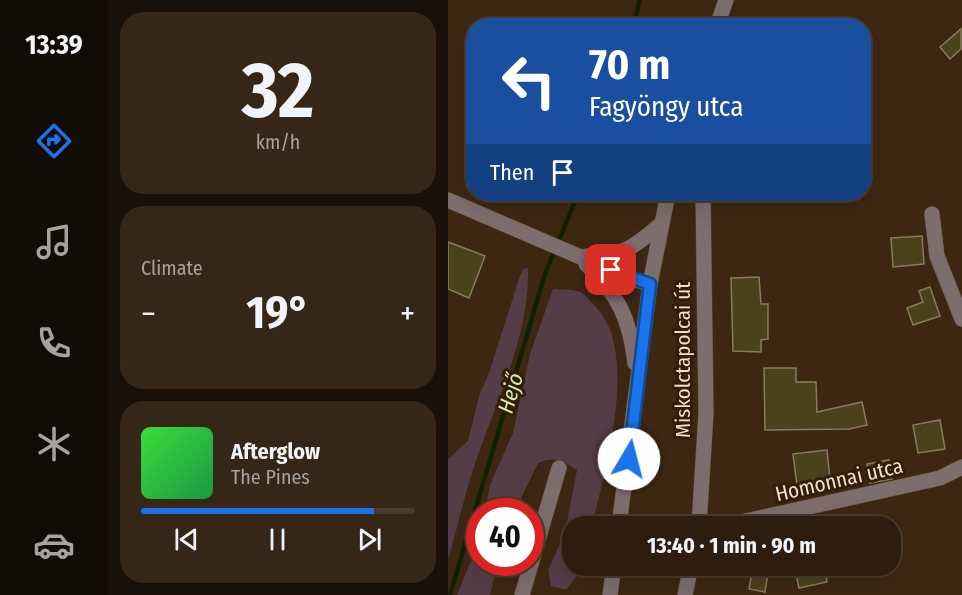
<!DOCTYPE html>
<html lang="en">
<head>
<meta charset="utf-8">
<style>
	body { margin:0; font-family:"Fira Sans Condensed",sans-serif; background:#362617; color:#f1f3f6; height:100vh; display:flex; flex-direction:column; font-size:22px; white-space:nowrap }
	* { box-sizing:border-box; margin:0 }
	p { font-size:20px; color:#a7a29e }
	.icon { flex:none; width:33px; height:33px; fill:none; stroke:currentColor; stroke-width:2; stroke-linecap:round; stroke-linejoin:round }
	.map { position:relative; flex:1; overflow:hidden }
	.drawer { display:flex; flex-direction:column; gap:12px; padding:12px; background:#191008; width:340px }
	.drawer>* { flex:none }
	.guide { position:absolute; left:18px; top:18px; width:405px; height:183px; border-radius:24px; box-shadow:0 6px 24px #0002,0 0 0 2px #493b2e; background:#1a4fa0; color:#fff; overflow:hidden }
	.speed { position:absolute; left:18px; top:498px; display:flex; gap:12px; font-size:30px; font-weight:700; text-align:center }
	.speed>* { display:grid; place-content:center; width:78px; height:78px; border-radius:50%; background:#2e1d0e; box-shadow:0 6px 24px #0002,0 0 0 2px #493b2e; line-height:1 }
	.speed .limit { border:9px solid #d22; background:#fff; color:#111 }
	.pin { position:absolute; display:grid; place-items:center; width:51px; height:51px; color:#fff; margin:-26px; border-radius:12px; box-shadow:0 3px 9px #0006 }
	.me { position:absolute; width:66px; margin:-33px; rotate:8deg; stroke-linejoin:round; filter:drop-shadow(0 0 4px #0008) }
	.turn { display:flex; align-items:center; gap:21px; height:126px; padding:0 24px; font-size:27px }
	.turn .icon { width:78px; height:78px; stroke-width:2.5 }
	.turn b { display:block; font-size:42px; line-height:51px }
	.then { display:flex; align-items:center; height:57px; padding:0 24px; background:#0003; gap:12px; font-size:22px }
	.big { font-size:45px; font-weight:700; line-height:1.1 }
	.drawer .widget { flex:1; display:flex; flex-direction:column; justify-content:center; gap:9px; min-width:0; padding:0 21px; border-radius:24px; background:#362617 }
	.drawer .dial { align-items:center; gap:0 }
	.dial b { font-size:78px; line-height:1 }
	.song { display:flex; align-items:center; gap:18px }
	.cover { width:72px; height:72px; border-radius:9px; background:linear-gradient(135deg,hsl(120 70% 55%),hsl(140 70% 35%)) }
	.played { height:6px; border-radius:3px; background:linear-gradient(90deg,#1a73e8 85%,#493b2e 85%) }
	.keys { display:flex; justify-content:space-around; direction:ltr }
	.heat { display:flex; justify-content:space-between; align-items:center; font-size:33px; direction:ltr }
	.trip { position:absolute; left:114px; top:516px; width:339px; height:60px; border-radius:24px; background:#2e1d0e; box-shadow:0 6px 24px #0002,0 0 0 2px #493b2e; font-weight:700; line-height:60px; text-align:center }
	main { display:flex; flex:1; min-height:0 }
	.menu { display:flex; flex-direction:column; width:108px; justify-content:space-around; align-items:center; background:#120c06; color:#a7a29e }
	.menu .icon { width:42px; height:42px }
	.menu .on { color:#1a73e8 }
	.menu b { font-size:27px; color:#f1f3f6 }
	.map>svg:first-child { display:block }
	.green { fill:#543d46 }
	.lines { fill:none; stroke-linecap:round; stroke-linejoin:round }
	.stream { stroke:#122000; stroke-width:4.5 }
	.building { fill:#4b411a; stroke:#867d5e; stroke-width:1.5 }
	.minor-casing { stroke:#594432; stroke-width:16 }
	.minor { stroke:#7d6d6b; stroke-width:15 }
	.route-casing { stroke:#114b97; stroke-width:15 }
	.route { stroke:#1a73e8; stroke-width:10 }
	.labels { text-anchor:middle; stroke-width:6; stroke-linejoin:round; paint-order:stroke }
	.street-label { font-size:21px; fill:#eedfd3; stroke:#331d09 }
	.water-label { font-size:22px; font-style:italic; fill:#cfeeaf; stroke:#331d09 }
</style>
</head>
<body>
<main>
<nav class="menu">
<b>13:39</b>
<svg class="icon on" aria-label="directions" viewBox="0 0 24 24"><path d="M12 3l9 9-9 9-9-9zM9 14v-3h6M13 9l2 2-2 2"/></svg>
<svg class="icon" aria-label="music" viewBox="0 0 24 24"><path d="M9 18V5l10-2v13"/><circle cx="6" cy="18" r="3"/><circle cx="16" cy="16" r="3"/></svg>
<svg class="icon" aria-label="phone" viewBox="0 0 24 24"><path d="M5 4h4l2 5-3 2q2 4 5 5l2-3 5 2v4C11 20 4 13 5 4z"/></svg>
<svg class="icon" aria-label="climate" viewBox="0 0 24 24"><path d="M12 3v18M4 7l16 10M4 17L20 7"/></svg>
<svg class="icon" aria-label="car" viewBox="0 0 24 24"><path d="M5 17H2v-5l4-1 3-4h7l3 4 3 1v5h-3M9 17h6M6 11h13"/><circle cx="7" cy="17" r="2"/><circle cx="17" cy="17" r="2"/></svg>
</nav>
<section class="drawer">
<div class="widget dial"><b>32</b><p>km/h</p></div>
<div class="widget"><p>Climate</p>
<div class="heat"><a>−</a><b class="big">19°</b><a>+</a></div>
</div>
<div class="widget">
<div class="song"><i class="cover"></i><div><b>Afterglow</b><p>The Pines</p></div></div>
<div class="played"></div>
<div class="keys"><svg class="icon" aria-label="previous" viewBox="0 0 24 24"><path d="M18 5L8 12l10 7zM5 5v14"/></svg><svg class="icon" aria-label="pause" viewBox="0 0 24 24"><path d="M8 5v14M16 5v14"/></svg><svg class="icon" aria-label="next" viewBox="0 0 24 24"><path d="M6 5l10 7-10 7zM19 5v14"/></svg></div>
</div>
</section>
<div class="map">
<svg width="514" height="595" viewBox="0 0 514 595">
	<rect width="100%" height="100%" fill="#3d2713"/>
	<path class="green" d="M 80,268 C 82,337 47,402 26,467 C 16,497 9,529 0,560 L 0,459 L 20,441 L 32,393 L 40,376 L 72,276 L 75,269 Z
		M 105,289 C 113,290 125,289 132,292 C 137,294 142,301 146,305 C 193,350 157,470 144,526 L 124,526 L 124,566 L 136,566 L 118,590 L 103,586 L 100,570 L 117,533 L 129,470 C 114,460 107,456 90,463 L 67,511 L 37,511 L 42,485 L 65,433 L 82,354 Z
		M 31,541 L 32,562 L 50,563 L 42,595 L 9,595 Z"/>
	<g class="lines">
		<path class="stream" d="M 185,26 L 192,0
			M 2,595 L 97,274 L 130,194"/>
	</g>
	<path class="building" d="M 513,29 L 513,49 L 502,59 L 492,47 Z
		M 474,236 L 476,264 L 445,267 L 443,238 Z
		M 0,242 L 37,256 L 21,298 L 0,289 Z
		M 311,277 L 313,304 L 320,304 L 320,339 L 313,340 L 313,352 L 285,351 L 283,278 Z
		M 482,287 L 492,316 L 465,325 L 459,308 L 475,302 L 471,291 Z
		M 316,368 L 348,368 L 348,382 L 368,382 L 369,412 L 414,402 L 419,425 L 401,429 L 317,430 Z
		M 492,420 L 497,449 L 470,453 L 465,425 Z
		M 379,450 L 383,489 L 350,493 L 345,454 Z
		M 441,460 L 444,479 L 422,483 L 419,464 Z
		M 305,566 L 321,566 L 317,592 L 301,589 Z
		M 346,566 L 376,566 L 379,582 L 351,588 Z"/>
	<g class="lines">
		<defs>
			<path id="minor" d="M 269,26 L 278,0
				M 0,200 L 179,277 L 202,284
				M 484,214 L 489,256 L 514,319
				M 139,256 C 174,257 188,246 213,224
				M 138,264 C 170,294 182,319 187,363
				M 171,526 L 202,284 L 220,194
				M 251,526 L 258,413 L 255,194
				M 275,526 L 492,478 L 514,467
				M 74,595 L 111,468
				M 162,595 L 166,566
				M 237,595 L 243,566"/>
		</defs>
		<use href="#minor" class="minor-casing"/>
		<use href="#minor" class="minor"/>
	</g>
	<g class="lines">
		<defs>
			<path id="route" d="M 163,270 L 202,284 L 181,459"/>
		</defs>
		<use href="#route" class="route-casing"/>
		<use href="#route" class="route"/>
	</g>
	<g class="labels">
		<g class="street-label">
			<text transform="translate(235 360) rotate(-90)" y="7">Miskolctapolcai út</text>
			<text transform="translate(391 480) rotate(-13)" y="7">Homonnai utca</text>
		</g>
		<g class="water-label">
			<text transform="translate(62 393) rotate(-74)" y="8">Hejő</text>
		</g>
	</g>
</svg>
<div class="speed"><div class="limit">40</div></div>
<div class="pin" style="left:163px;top:270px;background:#d93025"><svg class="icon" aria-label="arrive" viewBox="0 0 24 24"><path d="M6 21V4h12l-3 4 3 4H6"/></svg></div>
<svg class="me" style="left:181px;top:459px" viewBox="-20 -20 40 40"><circle r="19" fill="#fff"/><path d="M0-13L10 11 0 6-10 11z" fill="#1a73e8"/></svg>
<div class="trip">13:40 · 1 min · 90 m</div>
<div class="guide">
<div class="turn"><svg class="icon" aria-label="left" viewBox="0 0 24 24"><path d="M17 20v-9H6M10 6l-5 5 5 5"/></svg><div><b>70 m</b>Fagyöngy utca</div></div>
<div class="then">Then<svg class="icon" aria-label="arrive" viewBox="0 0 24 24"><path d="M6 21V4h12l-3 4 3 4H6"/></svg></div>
</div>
</div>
</main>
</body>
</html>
